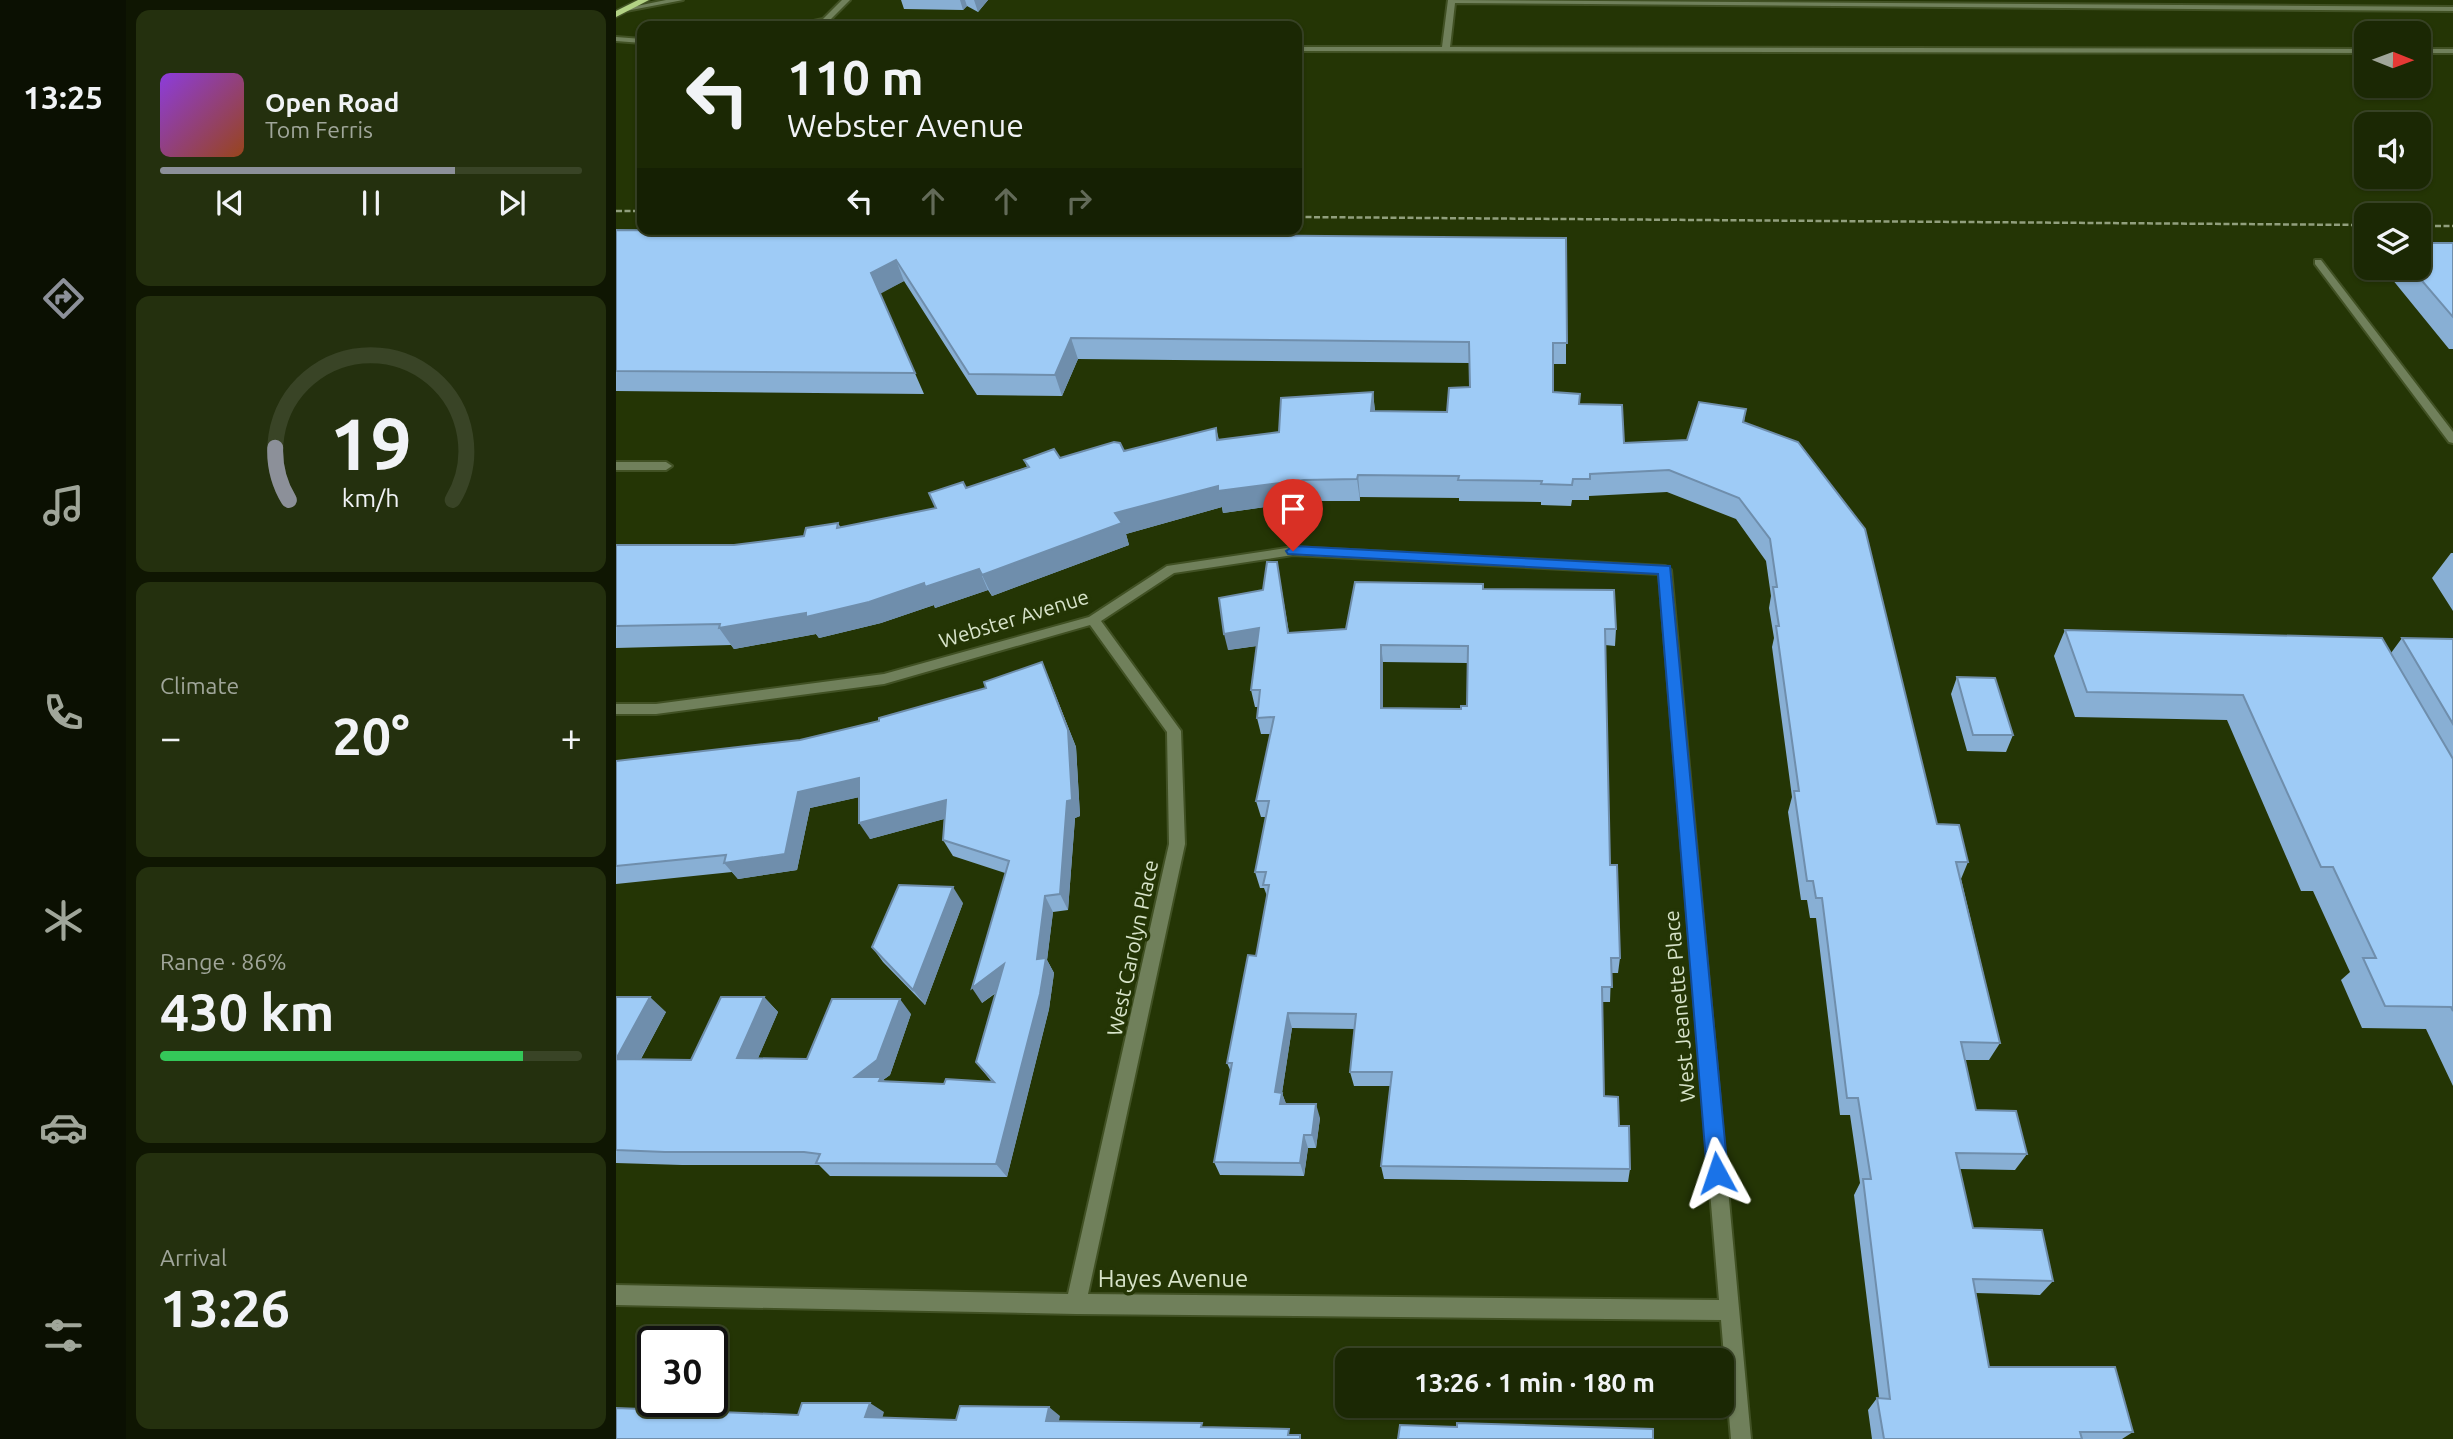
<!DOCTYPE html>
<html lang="en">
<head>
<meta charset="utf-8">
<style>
	body { margin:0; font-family:Ubuntu,sans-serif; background:#24300e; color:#f1f3f6; height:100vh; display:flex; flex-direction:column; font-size:26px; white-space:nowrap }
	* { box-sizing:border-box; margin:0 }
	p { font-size:23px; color:#a0a69a }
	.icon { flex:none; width:38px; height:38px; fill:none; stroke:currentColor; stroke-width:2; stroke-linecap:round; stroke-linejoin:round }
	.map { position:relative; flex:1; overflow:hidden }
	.details { display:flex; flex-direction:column; gap:10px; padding:10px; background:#0f1602; width:490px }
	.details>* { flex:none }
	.hud { position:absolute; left:21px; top:21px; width:665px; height:214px; border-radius:14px; box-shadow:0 2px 5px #0004,0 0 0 2px #394426; background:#1b2804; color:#f1f3f6; overflow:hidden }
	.needle { width:46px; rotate:91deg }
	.buttons { position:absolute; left:1738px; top:21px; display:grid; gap:14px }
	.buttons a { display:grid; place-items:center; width:77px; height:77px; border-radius:14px; background:#1b2804; box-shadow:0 2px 5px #0004,0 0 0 2px #394426; font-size:35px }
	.speed { position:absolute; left:21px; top:1326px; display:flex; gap:14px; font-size:35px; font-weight:700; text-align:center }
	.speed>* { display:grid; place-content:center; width:91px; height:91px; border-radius:50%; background:#1b2804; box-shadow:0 2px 5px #0004,0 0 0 2px #394426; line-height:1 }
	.speed .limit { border:4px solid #111; border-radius:10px; background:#fff; color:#111 }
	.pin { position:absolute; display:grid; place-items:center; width:60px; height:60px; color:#fff; margin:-72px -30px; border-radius:50% 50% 50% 0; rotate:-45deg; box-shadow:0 0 7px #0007 }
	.pin .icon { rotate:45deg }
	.me { position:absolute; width:77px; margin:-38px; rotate:355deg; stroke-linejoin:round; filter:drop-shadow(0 0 5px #0008) }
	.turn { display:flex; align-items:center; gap:24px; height:147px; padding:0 35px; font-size:32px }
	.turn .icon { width:91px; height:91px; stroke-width:2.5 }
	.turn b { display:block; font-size:49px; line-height:60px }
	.lanes { display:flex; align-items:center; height:66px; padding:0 35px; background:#0003; justify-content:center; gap:35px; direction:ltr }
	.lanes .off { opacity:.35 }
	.big { font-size:52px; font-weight:700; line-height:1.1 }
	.details .tile { flex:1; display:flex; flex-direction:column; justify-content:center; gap:10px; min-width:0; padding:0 24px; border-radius:14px; background:#24300e }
	.details .dial { align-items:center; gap:0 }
	.dial svg { height:182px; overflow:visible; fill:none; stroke:#394426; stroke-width:7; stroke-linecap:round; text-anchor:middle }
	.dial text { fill:#f1f3f6; stroke:none }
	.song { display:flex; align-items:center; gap:21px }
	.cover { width:84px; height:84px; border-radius:10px; background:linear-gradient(135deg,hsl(270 70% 55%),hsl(20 70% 35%)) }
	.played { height:7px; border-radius:4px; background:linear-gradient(90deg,#8c9099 70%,#394426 70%) }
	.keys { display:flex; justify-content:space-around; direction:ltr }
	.heat { display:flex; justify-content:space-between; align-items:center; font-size:38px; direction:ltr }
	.charge { height:10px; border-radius:5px; background:linear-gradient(90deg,#34c759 86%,#394426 0) }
	.trip { position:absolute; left:719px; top:1348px; width:399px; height:70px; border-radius:14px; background:#1b2804; box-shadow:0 2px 5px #0004,0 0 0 2px #394426; font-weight:700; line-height:70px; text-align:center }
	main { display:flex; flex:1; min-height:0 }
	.tab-bar { display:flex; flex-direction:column; width:126px; justify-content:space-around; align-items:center; background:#0b1002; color:#a0a69a }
	.tab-bar .icon { width:49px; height:49px }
	.tab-bar .selected { color:#8c9099 }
	.tab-bar b { font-size:32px; color:#f1f3f6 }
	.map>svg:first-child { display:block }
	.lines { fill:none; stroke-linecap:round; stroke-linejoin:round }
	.service-casing { stroke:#415124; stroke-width:4 }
	.minor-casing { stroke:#415124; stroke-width:4 }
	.primary-casing { stroke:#415124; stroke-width:3 }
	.service { fill:#70805b; fill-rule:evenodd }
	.minor { fill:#70805b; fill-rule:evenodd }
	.primary { fill:#b2d284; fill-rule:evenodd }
	.rail { stroke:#919f7d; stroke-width:2.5; stroke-dasharray:6 2.5; stroke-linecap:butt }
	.wall { fill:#88afd4; fill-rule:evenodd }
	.shaded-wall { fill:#6f8eac }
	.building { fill:#9ecbf6; stroke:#6f8eac; stroke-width:2; fill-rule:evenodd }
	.route { fill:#1a73e8; stroke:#114b97; stroke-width:2 }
	.labels { text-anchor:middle; stroke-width:7; stroke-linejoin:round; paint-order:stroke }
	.street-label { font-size:21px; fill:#d7e3c9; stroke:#243505 }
	.near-street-label { font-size:24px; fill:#d7e3c9; stroke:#243505 }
</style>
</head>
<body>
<main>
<nav class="tab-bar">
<b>13:25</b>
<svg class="icon selected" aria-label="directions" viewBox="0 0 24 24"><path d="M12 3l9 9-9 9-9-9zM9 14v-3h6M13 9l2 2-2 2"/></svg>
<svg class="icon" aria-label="music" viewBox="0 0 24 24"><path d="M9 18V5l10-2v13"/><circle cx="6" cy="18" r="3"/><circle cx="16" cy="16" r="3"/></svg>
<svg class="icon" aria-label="phone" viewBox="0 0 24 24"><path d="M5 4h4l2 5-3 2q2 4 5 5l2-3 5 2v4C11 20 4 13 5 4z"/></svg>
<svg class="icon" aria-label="climate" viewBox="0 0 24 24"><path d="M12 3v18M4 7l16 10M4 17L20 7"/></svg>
<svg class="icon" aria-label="car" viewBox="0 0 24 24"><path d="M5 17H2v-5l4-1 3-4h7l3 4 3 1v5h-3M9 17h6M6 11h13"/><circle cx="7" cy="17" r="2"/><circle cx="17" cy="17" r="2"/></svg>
<svg class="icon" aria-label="filters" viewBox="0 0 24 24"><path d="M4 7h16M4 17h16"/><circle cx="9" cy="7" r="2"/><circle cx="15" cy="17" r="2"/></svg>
</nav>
<section class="details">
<div class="tile">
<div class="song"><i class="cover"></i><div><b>Open Road</b><p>Tom Ferris</p></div></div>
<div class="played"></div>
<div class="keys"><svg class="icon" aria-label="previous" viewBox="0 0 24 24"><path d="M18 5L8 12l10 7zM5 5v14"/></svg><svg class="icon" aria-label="pause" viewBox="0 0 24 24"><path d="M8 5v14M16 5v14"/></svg><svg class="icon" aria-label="next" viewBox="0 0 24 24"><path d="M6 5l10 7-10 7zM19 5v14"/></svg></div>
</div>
<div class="tile dial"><svg viewBox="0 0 100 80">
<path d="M14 69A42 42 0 1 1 86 69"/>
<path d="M14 69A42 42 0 0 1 8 46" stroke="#8c9099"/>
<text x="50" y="56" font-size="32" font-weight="700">19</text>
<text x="50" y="72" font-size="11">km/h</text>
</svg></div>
<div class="tile"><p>Climate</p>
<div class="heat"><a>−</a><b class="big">20°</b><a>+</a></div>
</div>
<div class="tile"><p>Range · 86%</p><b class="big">430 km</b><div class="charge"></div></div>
<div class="tile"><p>Arrival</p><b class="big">13:26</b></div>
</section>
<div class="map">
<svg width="1837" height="1439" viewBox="0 0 1837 1439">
	<rect width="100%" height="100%" fill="#243505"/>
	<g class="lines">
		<defs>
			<path id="service" d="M 50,0 L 67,0 L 10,11 L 6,9 Z
				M 226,0 L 234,0 L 214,20 L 231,26 L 209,23 L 174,26 L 207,19 Z
				M 832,0 L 1837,7 L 1837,11 L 839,3 L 834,47 L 1750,49 L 1750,53 L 681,51 L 681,47 L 826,47 Z
				M 0,37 L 26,39 L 26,43 L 0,41 Z
				M 1802,49 L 1837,49 L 1837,53 L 1802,53 Z
				M 0,462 L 50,462 L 56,466 L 50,470 L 0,470 Z"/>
			<path id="minor" d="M 1699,260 L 1705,260 L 1837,432 L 1837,443 L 1833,442 L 1699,264 Z
				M 677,547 L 1049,566 L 1055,570 L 1135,1439 L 1115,1439 L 1105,1320 L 460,1314 L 0,1305 L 0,1285 L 452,1294 L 553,844 L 551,732 L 474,625 L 268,684 L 40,714 L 0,714 L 0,704 L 40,704 L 268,674 L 473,617 L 551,566 ZM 677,555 L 1043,574 L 1103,1300 L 472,1294 L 569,844 L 565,731 L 485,621 L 558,573 Z"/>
			<path id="primary" d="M 22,0 L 33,0 L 0,17 L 0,11 Z"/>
		</defs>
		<use href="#service" class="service-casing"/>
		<use href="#minor" class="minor-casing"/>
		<use href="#primary" class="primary-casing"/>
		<use href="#service" class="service"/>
		<use href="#minor" class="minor"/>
		<use href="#primary" class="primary"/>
		<path class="rail" d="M 0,211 L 26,211
			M 681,217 L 1750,225
			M 1802,226 L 1837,226"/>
	</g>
	<path class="wall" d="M 285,0 L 372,0 L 362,12 L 351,6 L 347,10 L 288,9 Z
		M 0,230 L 950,238 L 950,364 L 937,364 L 937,392 L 964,404 L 1008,443 L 1071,440 L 1130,409 L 1128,422 L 1321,824 L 1352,862 L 1345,879 L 1384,1043 L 1373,1060 L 1349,1060 L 1360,1110 L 1411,1154 L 1399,1170 L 1344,1169 L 1357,1228 L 1437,1281 L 1424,1295 L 1360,1293 L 1373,1367 L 1517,1432 L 1506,1439 L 1256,1439 L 1252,1410 L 1261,1398 L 1263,1398 L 1238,1195 L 1244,1183 L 1234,1115 L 1224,1115 L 1200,918 L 1194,918 L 1191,900 L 1185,900 L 1172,812 L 1176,797 L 1156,647 L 1158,638 L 1153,608 L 1155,596 L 1150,561 L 1120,519 L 1051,492 L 973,496 L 973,500 L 956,500 L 955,506 L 925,505 L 925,502 L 843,501 L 843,498 L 744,497 L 744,501 L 692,501 L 607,513 L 606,507 L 510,534 L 513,545 L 376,596 L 372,590 L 319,608 L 318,605 L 265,623 L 203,638 L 200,634 L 118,649 L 115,645 L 0,648 L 0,545 L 118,545 L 188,536 L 222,523 L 225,528 L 320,508 L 350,488 L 411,467 L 408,460 L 444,458 L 508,451 L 600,428 L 603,440 L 663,432 L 757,392 L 759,411 L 831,412 L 854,387 L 853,363 L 462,359 L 446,396 L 361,395 L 288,281 L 264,293 L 308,394 L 0,391 Z
		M 1837,243 L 1837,349 L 1833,349 L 1767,268 L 1802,268 Z
		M 1835,553 L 1837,553 L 1837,611 L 1816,578 Z
		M 661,562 L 673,633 L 730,629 L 867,589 L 1000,629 L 999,646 L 989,645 L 994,865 L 1004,958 L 1002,973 L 995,973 L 994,1002 L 986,1002 L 988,1096 L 1003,1126 L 1014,1169 L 1012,1182 L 768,1179 L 765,1166 L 774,1086 L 738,1086 L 734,1072 L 739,1029 L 676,1028 L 666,1093 L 670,1104 L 704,1118 L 700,1148 L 692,1148 L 688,1176 L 604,1175 L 598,1162 L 615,1072 L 611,1063 L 640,956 L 651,896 L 648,888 L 644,888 L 639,872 L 650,817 L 645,817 L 640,801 L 655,734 L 645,734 L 641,718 L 642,707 L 639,707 L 635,690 L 641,646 L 612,650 L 647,590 ZM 767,662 L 852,663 L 851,706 L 845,709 L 767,708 Z
		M 1449,630 L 1775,653 L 1786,638 L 1837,639 L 1837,1086 L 1810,1029 L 1746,1028 L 1725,980 L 1734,972 L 1697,891 L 1685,891 L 1611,720 L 1459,717 L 1438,656 Z
		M 1341,677 L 1397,735 L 1390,752 L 1351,751 L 1335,694 Z
		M 433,679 L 460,747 L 464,816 L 459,818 L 452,910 L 437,912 L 431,960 L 438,973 L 433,1009 L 391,1177 L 214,1176 L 203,1165 L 66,1165 L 0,1163 L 0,997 L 50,1012 L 25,1059 L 75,1060 L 148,997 L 162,1012 L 142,1058 L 191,1059 L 295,1014 L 274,1075 L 267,1080 L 269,1081 L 328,1084 L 375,1081 L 360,1062 L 380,993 L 366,1003 L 389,873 L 337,856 L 327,840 L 328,819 L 254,839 L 243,797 L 194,808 L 181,870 L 122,879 L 116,872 L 0,884 L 0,761 L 184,740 Z
		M 347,903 L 309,1005 L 267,962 L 256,947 Z"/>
	<path class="shaded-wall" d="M 344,0 L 349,0 L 351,6 L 347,10 Z
		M 358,0 L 372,0 L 362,12 Z
		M 280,260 L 288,281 L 264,294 L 255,273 Z
		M 455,338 L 462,359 L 446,396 L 439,375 Z
		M 757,392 L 759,413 L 755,411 Z
		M 742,475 L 744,497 L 744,501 L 741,479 Z
		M 688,480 L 692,501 L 607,513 L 606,507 L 510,534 L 513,545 L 376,596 L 366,575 L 499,513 L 602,486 Z
		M 363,569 L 372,590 L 319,608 L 318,605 L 265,623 L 203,638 L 200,634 L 118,649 L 103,628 L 308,583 Z
		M 643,628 L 647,645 L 612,650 L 608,634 Z
		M 765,645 L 767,662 L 767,725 L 765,708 Z
		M 433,679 L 460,747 L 464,816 L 459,818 L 452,910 L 444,894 Z
		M 243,778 L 253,795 L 194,808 L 181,870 L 122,879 L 108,863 L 182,792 Z
		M 330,800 L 339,816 L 254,839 L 243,823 Z
		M 337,887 L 347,903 L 309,1005 L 297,990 Z
		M 429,896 L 437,912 L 431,960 L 438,973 L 433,1009 L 391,1177 L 380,1164 L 421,959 Z
		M 388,964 L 397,979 L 366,1003 L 356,988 Z
		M 34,997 L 50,1012 L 17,1073 L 0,1059 Z
		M 148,997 L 162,1012 L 136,1072 L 121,1058 Z
		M 284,999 L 295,1014 L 274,1075 L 267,1080 L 277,1091 L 239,1077 Z
		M 672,1013 L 676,1028 L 666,1093 L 671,1106 L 664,1106 L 659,1092 Z
		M 700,1104 L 704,1118 L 700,1148 L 696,1135 Z
		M 688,1135 L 692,1148 L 688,1176 L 684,1163 Z
		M 254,1403 L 268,1412 L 264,1426 L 249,1417 Z
		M 433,1407 L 444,1416 L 441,1430 L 430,1421 Z"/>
	<path class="building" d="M 0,230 L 950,238 L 951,343 L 937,343 L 937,392 L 964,394 L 963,404 L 1006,405 L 1008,443 L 1071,440 L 1083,402 L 1130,409 L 1127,422 L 1182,442 L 1249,529 L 1321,824 L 1343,825 L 1352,862 L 1340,862 L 1384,1043 L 1345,1042 L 1360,1110 L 1400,1111 L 1411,1154 L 1340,1153 L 1357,1228 L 1426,1230 L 1437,1281 L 1357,1279 L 1373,1367 L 1499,1367 L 1517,1432 L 1464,1432 L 1466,1439 L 1268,1439 L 1261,1398 L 1274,1399 L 1247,1179 L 1255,1179 L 1242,1098 L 1231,1098 L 1206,898 L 1200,898 L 1197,881 L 1191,881 L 1178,791 L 1183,791 L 1160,626 L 1163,626 L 1157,587 L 1161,587 L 1154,539 L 1123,498 L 1053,470 L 974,474 L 974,479 L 957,479 L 956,485 L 925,484 L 926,481 L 842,480 L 843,476 L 742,475 L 741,479 L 688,480 L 602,491 L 602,486 L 499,513 L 506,523 L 366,575 L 363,569 L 309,587 L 308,583 L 253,602 L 190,617 L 190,613 L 103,628 L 104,624 L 0,626 L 0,545 L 118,545 L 188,536 L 190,528 L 222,523 L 221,528 L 320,508 L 313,493 L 347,482 L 350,488 L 413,467 L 408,460 L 438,449 L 444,458 L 498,442 L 504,443 L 508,451 L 600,428 L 601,440 L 663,432 L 665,398 L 757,392 L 755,411 L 831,412 L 833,388 L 854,387 L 853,342 L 455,338 L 439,375 L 353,374 L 280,260 L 255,273 L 299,373 L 0,371 Z
		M 1802,243 L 1837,243 L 1837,317 L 1795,268 L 1802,268 Z
		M 651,562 L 661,562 L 672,633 L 730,629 L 739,582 L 867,584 L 867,589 L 998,590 L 1000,629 L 989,629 L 994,865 L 1001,865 L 1004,958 L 995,958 L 996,987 L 986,987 L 988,1096 L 1002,1097 L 1003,1126 L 1013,1126 L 1014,1169 L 765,1166 L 776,1072 L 734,1072 L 740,1014 L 672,1013 L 659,1092 L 666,1093 L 664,1104 L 700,1104 L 696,1135 L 688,1135 L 684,1163 L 598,1162 L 616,1063 L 611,1063 L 632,955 L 640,956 L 653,885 L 647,885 L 650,872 L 639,872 L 653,801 L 640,801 L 658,717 L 641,718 L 644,690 L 635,690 L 643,628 L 608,634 L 603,598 L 647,590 ZM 765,645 L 852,646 L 851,706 L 845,706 L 845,709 L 765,708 Z
		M 1449,630 L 1766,638 L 1837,759 L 1837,1011 L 1835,1007 L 1769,1006 L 1747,958 L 1760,958 L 1717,867 L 1705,867 L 1627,695 L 1471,692 Z
		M 1786,638 L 1837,639 L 1837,724 Z
		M 426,662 L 452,730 L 456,800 L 451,801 L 444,894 L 429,896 L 421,959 L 430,958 L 424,994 L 380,1164 L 200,1163 L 204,1154 L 188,1152 L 49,1152 L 0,1150 L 0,997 L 34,997 L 0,1059 L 75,1060 L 105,997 L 148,997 L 121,1058 L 191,1059 L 216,999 L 284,999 L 261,1060 L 239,1077 L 265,1077 L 263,1081 L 328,1084 L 330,1079 L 378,1082 L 360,1062 L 388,964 L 356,988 L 393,861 L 327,840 L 330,800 L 243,823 L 243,778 L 182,792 L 169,854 L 108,863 L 110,855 L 0,866 L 0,761 L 184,740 L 263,721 L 263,718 L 370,688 L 368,682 Z
		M 1341,677 L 1379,678 L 1397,735 L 1357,735 Z
		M 283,885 L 337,887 L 297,990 L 256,947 Z
		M 186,1403 L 254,1403 L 249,1417 L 340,1420 L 344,1406 L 433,1407 L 430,1421 L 586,1423 L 585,1427 L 673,1429 L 672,1435 L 684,1435 L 684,1439 L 0,1439 L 0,1408 L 182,1415 Z
		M 841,1423 L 1037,1429 L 1037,1439 L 782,1439 L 784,1425 L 841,1427 Z"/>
	<path class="route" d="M 677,546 L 1054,566 L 1112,1173 L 1109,1180 L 1101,1183 L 1094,1180 L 1091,1173 L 1042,574 L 672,554 L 670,551 Z"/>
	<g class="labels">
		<g class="street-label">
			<text transform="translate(398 619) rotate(-17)" y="7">Webster Avenue</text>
			<text transform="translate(517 948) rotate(-78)" y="7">West Carolyn Place</text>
			<text transform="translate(1064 1006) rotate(-95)" y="7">West Jeanette Place</text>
		</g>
		<g class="near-street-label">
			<text x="557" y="1287">Hayes Avenue</text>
		</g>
	</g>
</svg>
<div class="buttons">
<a><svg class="needle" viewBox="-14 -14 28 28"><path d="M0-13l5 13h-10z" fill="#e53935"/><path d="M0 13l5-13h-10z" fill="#a0a69a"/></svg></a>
<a><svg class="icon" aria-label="sound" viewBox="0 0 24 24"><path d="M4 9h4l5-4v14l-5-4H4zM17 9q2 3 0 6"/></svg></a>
<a><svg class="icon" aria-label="layers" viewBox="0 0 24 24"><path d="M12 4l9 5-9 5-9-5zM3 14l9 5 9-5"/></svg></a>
</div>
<div class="speed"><div class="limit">30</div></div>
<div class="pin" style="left:677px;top:551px;background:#d93025"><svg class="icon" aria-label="arrive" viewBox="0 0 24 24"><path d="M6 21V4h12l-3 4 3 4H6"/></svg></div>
<svg class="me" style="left:1101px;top:1173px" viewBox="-20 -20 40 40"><path d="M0-17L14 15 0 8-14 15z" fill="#1a73e8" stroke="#fff" stroke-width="4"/></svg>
<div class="trip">13:26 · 1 min · 180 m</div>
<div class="hud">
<div class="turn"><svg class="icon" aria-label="left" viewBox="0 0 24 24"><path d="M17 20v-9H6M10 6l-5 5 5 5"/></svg><div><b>110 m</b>Webster Avenue</div></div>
<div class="lanes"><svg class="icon" aria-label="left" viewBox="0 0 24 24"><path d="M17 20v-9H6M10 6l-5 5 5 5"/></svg><svg class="icon off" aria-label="ahead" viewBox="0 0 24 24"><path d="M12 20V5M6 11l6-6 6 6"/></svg><svg class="icon off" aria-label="ahead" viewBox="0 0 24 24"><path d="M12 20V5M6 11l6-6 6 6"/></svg><svg class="icon off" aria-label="right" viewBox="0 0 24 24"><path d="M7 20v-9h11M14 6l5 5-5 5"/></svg></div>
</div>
</div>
</main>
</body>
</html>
